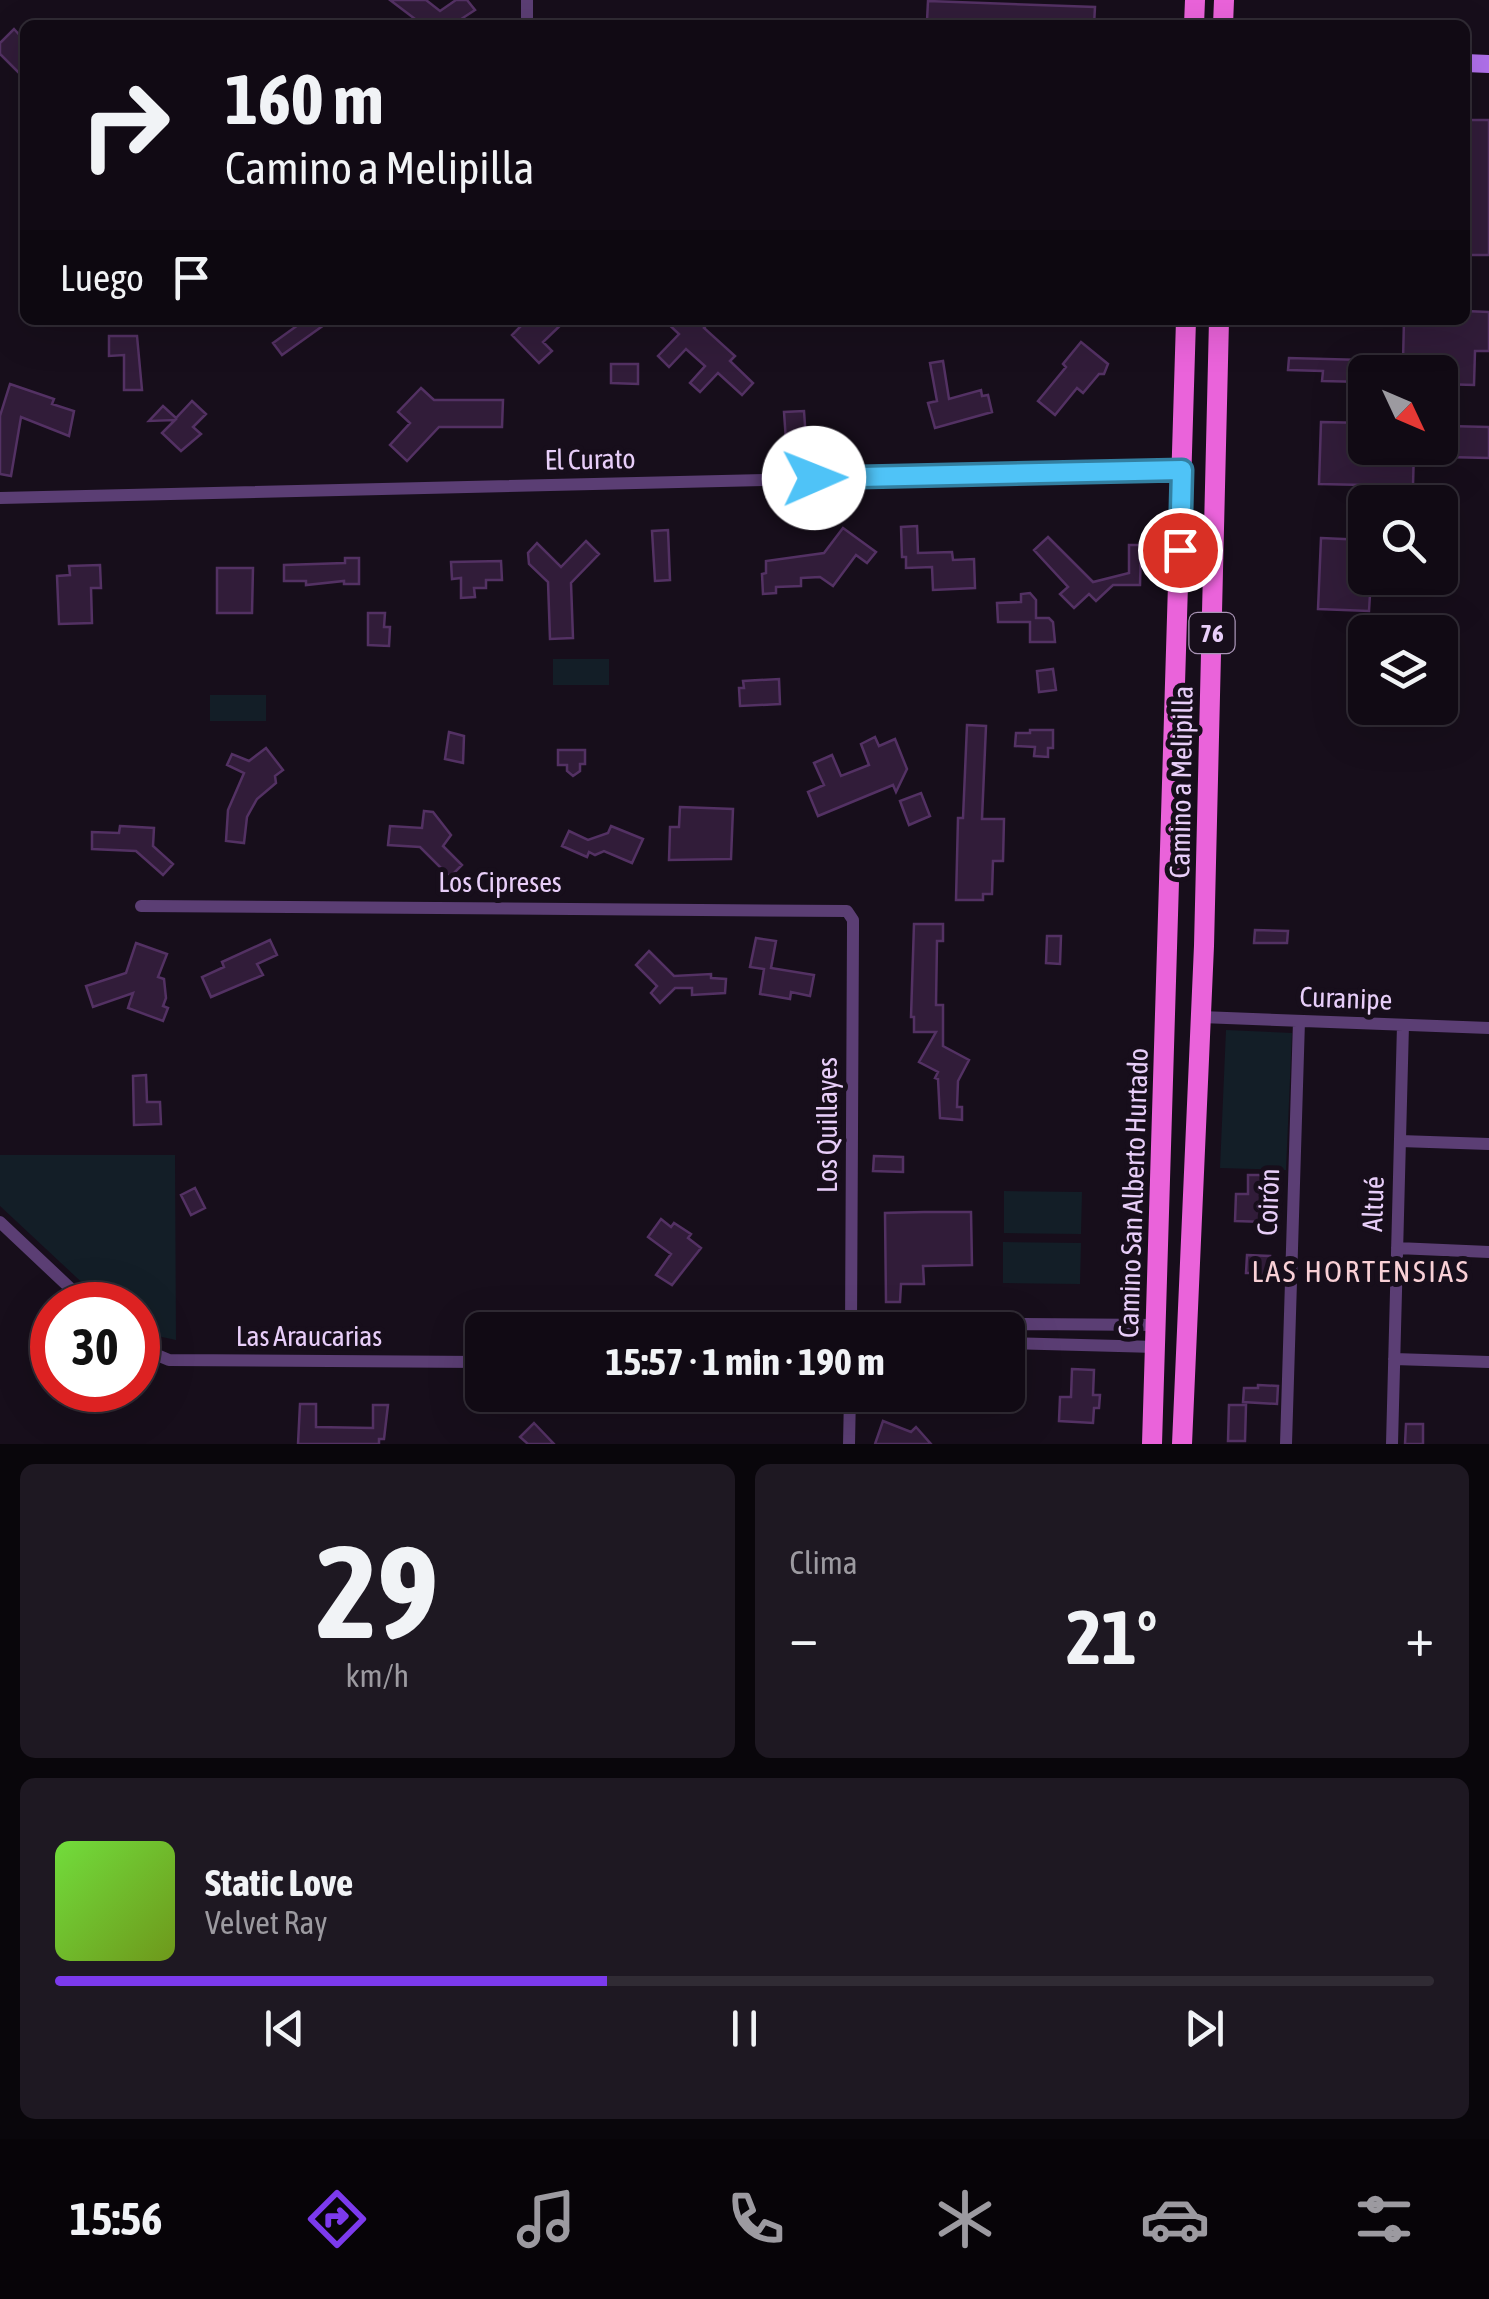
<!DOCTYPE html>
<html lang="es">
<head>
<meta charset="utf-8">
<style>
	body { margin:0; font-family:"Asap Condensed",sans-serif; background:#1e1822; color:#f1f3f6; height:100vh; display:flex; flex-direction:column; font-size:38px; white-space:nowrap }
	* { box-sizing:border-box; margin:0 }
	p { font-size:32px; color:#9c9aa0 }
	.icon { flex:none; width:55px; height:55px; fill:none; stroke:currentColor; stroke-width:2; stroke-linecap:round; stroke-linejoin:round }
	.map { position:relative; height:1444px; overflow:hidden }
	.drawer { display:flex; flex-direction:column; gap:20px; padding:20px; background:#09060b; flex:1 }
	.drawer>* { flex:none }
	.guide { position:absolute; left:20px; top:20px; width:1450px; height:305px; border-radius:15px; box-shadow:0 10px 40px #0002,0 0 0 2px #302b34; background:#110a14; color:#f1f3f6; overflow:hidden }
	.needle { width:65px; rotate:134deg }
	.tools { position:absolute; left:1348px; top:355px; display:grid; gap:20px }
	.tools a { display:grid; place-items:center; width:110px; height:110px; border-radius:15px; background:#110a14; box-shadow:0 10px 40px #0002,0 0 0 2px #302b34; font-size:50px }
	.speed { position:absolute; left:30px; top:1282px; display:flex; gap:20px; font-size:50px; font-weight:700; text-align:center }
	.speed>* { display:grid; place-content:center; width:130px; height:130px; border-radius:50%; background:#110a14; box-shadow:0 10px 40px #0002,0 0 0 2px #302b34; line-height:1 }
	.speed .limit { border:15px solid #d22; background:#fff; color:#111 }
	.pin { position:absolute; display:grid; place-items:center; width:85px; height:85px; color:#fff; margin:-42px; border:5px solid #fff; border-radius:50%; box-shadow:0 2px 10px #0007 }
	.me { position:absolute; width:110px; margin:-55px; rotate:89deg; stroke-linejoin:round; filter:drop-shadow(0 0 8px #0008) }
	.turn { display:flex; align-items:center; gap:35px; height:210px; padding:0 40px; font-size:45px }
	.turn .icon { width:130px; height:130px; stroke-width:2.5 }
	.turn b { display:block; font-size:70px; line-height:85px }
	.then { display:flex; align-items:center; height:95px; padding:0 40px; background:#0003; gap:20px; font-size:38px }
	.big { font-size:75px; font-weight:700; line-height:1.1 }
	.drawer .card { flex:1; display:flex; flex-direction:column; justify-content:center; gap:15px; min-width:0; padding:0 35px; border-radius:15px; background:#1e1822 }
	.drawer .dial { align-items:center; gap:0 }
	.dial b { font-size:130px; line-height:1 }
	.song { display:flex; align-items:center; gap:30px }
	.cover { width:120px; height:120px; border-radius:15px; background:linear-gradient(135deg,hsl(100 70% 55%),hsl(80 70% 35%)) }
	.played { height:10px; border-radius:5px; background:linear-gradient(90deg,#7c3aed 40%,#302b34 40%) }
	.keys { display:flex; justify-content:space-around; direction:ltr }
	.heat { display:flex; justify-content:space-between; align-items:center; font-size:55px; direction:ltr }
	.drawer .tiles { flex:1; display:grid; gap:20px; grid-template-columns:1fr 1fr }
	.card:last-child { grid-column:span 2 }
	.trip { position:absolute; left:465px; top:1312px; width:560px; height:100px; border-radius:15px; background:#110a14; box-shadow:0 10px 40px #0002,0 0 0 2px #302b34; font-weight:700; line-height:100px; text-align:center }
	.tabs { display:flex; height:160px; justify-content:space-around; align-items:center; background:#070408; color:#9c9aa0 }
	.tabs .icon { width:70px; height:70px }
	.tabs .selected { color:#7c3aed }
	.tabs b { font-size:45px; color:#f1f3f6 }
	.map>svg:first-child { display:block }
	.green { fill:#131e27 }
	.building { fill:#311c39; stroke:#533163; stroke-width:2.5 }
	.lines { fill:none; stroke-linecap:round; stroke-linejoin:round }
	.street { stroke:#5b3e74; stroke-width:12 }
	.secondary { stroke:#b171ec; stroke-width:18 }
	.primary { stroke:#ea63da; stroke-width:20 }
	.route-casing { stroke:#337fa1; stroke-width:25 }
	.route { stroke:#4fc3f7; stroke-width:18 }
	.labels { text-anchor:middle; stroke-width:10; stroke-linejoin:round; paint-order:stroke }
	.shield { fill:#170e1b; stroke:#a994b6; stroke-width:2.5 }
	.shield-label { font-size:25px; font-weight:bold; fill:#e8cef9 }
	.street-label { font-size:28px; fill:#e8cef9; stroke:#170e1b }
	.neighbourhood-label { font-size:30px; letter-spacing:2.5px; fill:#f9d0d6; stroke:#170e1b }
</style>
</head>
<body>
<div class="map">
<svg width="1489" height="1444" viewBox="0 0 1489 1444">
	<rect width="100%" height="100%" fill="#170e1b"/>
	<path class="green" d="M 553,659 L 609,659 L 609,685 L 553,685 Z
		M 210,695 L 266,695 L 266,721 L 210,721 Z
		M 1226,1030 L 1292,1033 L 1286,1170 L 1220,1168 Z
		M 0,1155 L 175,1155 L 176,1340 L 139,1332 L 138,1305 L 106,1305 L 0,1206 Z
		M 1004,1191 L 1082,1192 L 1081,1234 L 1004,1233 Z
		M 1003,1242 L 1081,1243 L 1080,1284 L 1003,1283 Z
		M 867,1310 L 900,1310 L 900,1330 L 866,1330 Z"/>
	<path class="building" d="M 390,0 L 426,0 L 440,11 L 456,0 L 467,0 L 475,10 L 452,25 L 423,25 Z
		M 928,1 L 1095,7 L 1094,25 L 984,25 L 927,21 Z
		M 14,29 L 25,41 L 25,79 L 0,54 L 0,43 Z
		M 1465,120 L 1489,120 L 1489,255 L 1465,255 Z
		M 1465,311 L 1489,312 L 1489,351 L 1475,351 L 1474,385 L 1440,384 L 1440,372 L 1365,372 L 1365,382 L 1322,381 L 1323,371 L 1288,370 L 1289,358 L 1403,361 L 1404,320 L 1465,320 Z
		M 305,320 L 331,320 L 282,355 L 273,343 Z
		M 514,320 L 566,320 L 543,342 L 552,351 L 539,363 L 512,335 L 520,327 Z
		M 664,320 L 711,320 L 704,328 L 735,356 L 730,361 L 753,383 L 742,395 L 718,373 L 700,392 L 690,383 L 705,366 L 686,349 L 669,367 L 658,356 L 679,334 Z
		M 109,336 L 137,336 L 142,390 L 124,390 L 124,355 L 109,356 Z
		M 1081,342 L 1108,364 L 1104,374 L 1099,374 L 1083,393 L 1077,388 L 1055,415 L 1038,401 L 1066,367 L 1063,364 Z
		M 943,361 L 949,399 L 981,390 L 982,396 L 988,395 L 992,412 L 935,428 L 928,403 L 937,401 L 930,363 Z
		M 611,364 L 638,364 L 638,384 L 611,383 Z
		M 10,384 L 54,399 L 52,404 L 74,411 L 69,436 L 21,417 L 11,476 L 0,474 L 0,416 Z
		M 421,388 L 434,400 L 503,400 L 502,427 L 439,427 L 407,461 L 390,445 L 410,423 L 398,412 Z
		M 192,401 L 206,414 L 193,427 L 201,434 L 181,451 L 162,433 L 175,420 L 149,421 L 163,406 L 176,418 Z
		M 804,411 L 806,440 L 786,441 L 784,412 Z
		M 1321,422 L 1365,423 L 1365,448 L 1414,448 L 1413,486 L 1319,484 Z
		M 1447,426 L 1489,427 L 1489,458 L 1447,457 Z
		M 917,526 L 918,553 L 952,552 L 953,560 L 974,559 L 975,588 L 933,590 L 932,567 L 906,568 L 906,557 L 902,557 L 901,527 Z
		M 843,528 L 876,552 L 867,563 L 856,555 L 833,586 L 820,577 L 801,578 L 801,586 L 776,587 L 776,593 L 763,594 L 762,574 L 766,573 L 766,561 L 824,553 Z
		M 668,530 L 670,580 L 655,581 L 652,531 Z
		M 1048,537 L 1093,582 L 1129,573 L 1129,545 L 1141,545 L 1140,585 L 1113,585 L 1096,601 L 1089,594 L 1074,608 L 1060,594 L 1068,587 L 1034,550 Z
		M 1321,538 L 1365,540 L 1365,578 L 1371,578 L 1369,611 L 1318,609 Z
		M 586,541 L 599,554 L 571,583 L 573,638 L 550,639 L 548,582 L 529,564 L 528,553 L 537,543 L 561,567 Z
		M 345,558 L 359,558 L 359,584 L 344,584 L 344,581 L 306,585 L 306,581 L 284,581 L 284,565 L 345,563 Z
		M 501,561 L 502,580 L 486,580 L 486,588 L 474,588 L 475,597 L 461,598 L 461,578 L 452,579 L 451,562 Z
		M 100,565 L 101,588 L 91,588 L 92,623 L 59,624 L 57,576 L 70,575 L 69,566 Z
		M 217,568 L 253,568 L 252,613 L 217,613 Z
		M 1030,593 L 1036,600 L 1036,618 L 1049,618 L 1053,622 L 1055,642 L 1030,642 L 1030,622 L 998,622 L 997,603 L 1021,602 L 1021,594 Z
		M 368,613 L 385,613 L 384,627 L 390,627 L 389,646 L 368,645 Z
		M 1053,669 L 1056,690 L 1039,692 L 1037,671 Z
		M 779,679 L 780,704 L 740,706 L 739,688 L 744,688 L 743,681 Z
		M 967,725 L 986,726 L 982,819 L 1004,819 L 1003,861 L 993,861 L 992,894 L 983,894 L 983,900 L 956,900 L 958,818 L 963,818 Z
		M 1030,730 L 1053,730 L 1053,748 L 1048,748 L 1048,757 L 1034,756 L 1035,747 L 1015,746 L 1016,733 L 1030,733 Z
		M 449,732 L 464,736 L 463,763 L 445,759 Z
		M 875,737 L 879,746 L 895,739 L 907,769 L 896,792 L 893,785 L 818,816 L 808,792 L 824,785 L 814,763 L 832,755 L 841,776 L 869,765 L 861,744 Z
		M 266,748 L 283,770 L 275,776 L 276,783 L 257,799 L 247,817 L 244,843 L 226,841 L 228,810 L 244,773 L 227,765 L 232,754 L 249,761 Z
		M 558,750 L 585,750 L 585,764 L 580,764 L 580,771 L 573,776 L 567,771 L 567,765 L 558,765 Z
		M 921,793 L 930,816 L 909,825 L 900,801 Z
		M 680,807 L 733,809 L 731,859 L 669,860 L 670,827 L 679,827 Z
		M 424,811 L 433,812 L 451,835 L 443,846 L 462,865 L 450,877 L 420,847 L 388,845 L 390,826 L 422,828 Z
		M 120,826 L 154,828 L 153,846 L 173,864 L 163,875 L 136,851 L 92,849 L 92,832 L 119,833 Z
		M 611,826 L 643,839 L 632,863 L 604,851 L 595,855 L 589,852 L 587,857 L 562,846 L 569,831 L 588,840 L 608,833 Z
		M 914,924 L 943,924 L 943,941 L 937,941 L 936,1005 L 943,1005 L 943,1046 L 969,1060 L 958,1081 L 957,1107 L 962,1107 L 962,1120 L 940,1118 L 938,1079 L 935,1078 L 938,1072 L 919,1062 L 936,1032 L 914,1032 L 914,1017 L 911,1017 Z
		M 1255,930 L 1288,931 L 1287,943 L 1254,943 Z
		M 1047,936 L 1061,936 L 1060,964 L 1046,963 Z
		M 756,938 L 776,941 L 771,968 L 814,975 L 810,996 L 791,992 L 790,999 L 760,994 L 764,969 L 750,967 Z
		M 270,940 L 277,955 L 257,964 L 263,975 L 211,997 L 202,977 L 224,967 L 222,962 Z
		M 136,943 L 167,954 L 158,977 L 164,979 L 166,998 L 163,1006 L 168,1008 L 163,1021 L 128,1008 L 133,993 L 93,1007 L 86,986 L 126,973 Z
		M 649,951 L 674,976 L 711,974 L 711,978 L 726,979 L 725,993 L 692,995 L 692,988 L 675,988 L 660,1003 L 651,993 L 657,986 L 636,965 Z
		M 146,1075 L 147,1102 L 160,1102 L 161,1124 L 134,1125 L 133,1076 Z
		M 874,1156 L 903,1157 L 903,1172 L 873,1171 Z
		M 1248,1175 L 1270,1175 L 1266,1222 L 1235,1221 L 1236,1194 L 1248,1194 Z
		M 195,1188 L 205,1208 L 191,1215 L 181,1195 Z
		M 924,1212 L 971,1212 L 972,1265 L 923,1266 L 924,1284 L 901,1284 L 900,1302 L 886,1302 L 885,1213 Z
		M 661,1219 L 671,1227 L 674,1223 L 691,1234 L 688,1238 L 701,1248 L 672,1285 L 656,1275 L 671,1254 L 648,1237 Z
		M 1247,1255 L 1270,1256 L 1269,1262 L 1282,1263 L 1281,1282 L 1253,1281 L 1253,1273 L 1246,1273 Z
		M 1072,1369 L 1094,1370 L 1093,1395 L 1100,1395 L 1099,1408 L 1094,1408 L 1093,1423 L 1059,1421 L 1060,1397 L 1071,1397 Z
		M 1258,1385 L 1278,1386 L 1277,1404 L 1243,1402 L 1244,1388 L 1258,1388 Z
		M 300,1404 L 316,1404 L 316,1427 L 373,1428 L 373,1405 L 388,1405 L 384,1439 L 379,1439 L 379,1444 L 298,1444 Z
		M 1229,1405 L 1246,1405 L 1245,1441 L 1228,1441 Z
		M 883,1421 L 911,1432 L 916,1427 L 931,1444 L 875,1444 Z
		M 534,1423 L 554,1444 L 528,1444 L 520,1437 Z
		M 1406,1424 L 1423,1424 L 1423,1444 L 1405,1444 Z"/>
	<g class="lines">
		<path class="street" d="M 527,25 L 527,0
			M 0,498 L 1182,470
			M 141,906 L 847,911 L 853,920 L 853,930 L 851,1330
			M 1201,1017 L 1489,1028
			M 1400,1141 L 1489,1144
			M 0,1222 L 88,1305
			M 1397,1248 L 1489,1252
			M 1000,1330 L 1024,1324 L 1157,1325
			M 1008,1343 L 1156,1347
			M 138,1347 L 169,1360 L 482,1362
			M 1394,1359 L 1489,1362
			M 849,1444 L 850,1395
			M 1286,1444 L 1299,1021
			M 1392,1444 L 1403,1025"/>
		<path class="secondary" d="M 1465,63 L 1489,64"/>
		<path class="primary" d="M 1194,25 L 1195,0
			M 1223,25 L 1224,0
			M 1152,1444 L 1186,320
			M 1182,1444 L 1204,946 L 1219,320"/>
	</g>
	<g class="lines">
		<defs>
			<path id="route" d="M 814,478 L 1182,470 L 1180,550"/>
		</defs>
		<use href="#route" class="route-casing"/>
		<use href="#route" class="route"/>
	</g>
	<g class="labels">
		<rect class="shield" x="1189.5" y="613" width="45" height="40" rx="8"/>
		<g class="shield-label">
			<text x="1212" y="642">76</text>
		</g>
		<g class="street-label">
			<text transform="translate(590 459) rotate(-1)" y="10">El Curato</text>
			<text transform="translate(1181 782) rotate(-89)" y="10">Camino a Melipilla</text>
			<text x="500" y="892">Los Cipreses</text>
			<text transform="translate(1346 998) rotate(2)" y="10">Curanipe</text>
			<text transform="translate(827 1125) rotate(-90)" y="10">Los Quillayes</text>
			<text transform="translate(1133 1193) rotate(-88)" y="10">Camino San Alberto Hurtado</text>
			<text transform="translate(1268 1202) rotate(-88)" y="10">Coirón</text>
			<text transform="translate(1373 1204) rotate(-88)" y="10">Altué</text>
			<text x="309" y="1346">Las Araucarias</text>
		</g>
		<g class="neighbourhood-label">
			<text x="1361" y="1282">LAS HORTENSIAS</text>
		</g>
	</g>
</svg>
<div class="tools">
<a><svg class="needle" viewBox="-14 -14 28 28"><path d="M0-13l5 13h-10z" fill="#e53935"/><path d="M0 13l5-13h-10z" fill="#9c9aa0"/></svg></a>
<a><svg class="icon" aria-label="search" viewBox="0 0 24 24"><circle cx="10" cy="10" r="6"/><path d="M15 15l6 6"/></svg></a>
<a><svg class="icon" aria-label="layers" viewBox="0 0 24 24"><path d="M12 4l9 5-9 5-9-5zM3 14l9 5 9-5"/></svg></a>
</div>
<div class="speed"><div class="limit">30</div></div>
<div class="pin" style="left:1180px;top:550px;background:#d93025"><svg class="icon" aria-label="arrive" viewBox="0 0 24 24"><path d="M6 21V4h12l-3 4 3 4H6"/></svg></div>
<svg class="me" style="left:814px;top:478px" viewBox="-20 -20 40 40"><circle r="19" fill="#fff"/><path d="M0-13L10 11 0 6-10 11z" fill="#4fc3f7"/></svg>
<div class="trip">15:57 · 1 min · 190 m</div>
<div class="guide">
<div class="turn"><svg class="icon" aria-label="right" viewBox="0 0 24 24"><path d="M7 20v-9h11M14 6l5 5-5 5"/></svg><div><b>160 m</b>Camino a Melipilla</div></div>
<div class="then">Luego<svg class="icon" aria-label="arrive" viewBox="0 0 24 24"><path d="M6 21V4h12l-3 4 3 4H6"/></svg></div>
</div>
</div>
<section class="drawer">
<div class="tiles">
<div class="card dial"><b>29</b><p>km/h</p></div>
<div class="card"><p>Clima</p>
<div class="heat"><a>−</a><b class="big">21°</b><a>+</a></div>
</div>
<div class="card">
<div class="song"><i class="cover"></i><div><b>Static Love</b><p>Velvet Ray</p></div></div>
<div class="played"></div>
<div class="keys"><svg class="icon" aria-label="previous" viewBox="0 0 24 24"><path d="M18 5L8 12l10 7zM5 5v14"/></svg><svg class="icon" aria-label="pause" viewBox="0 0 24 24"><path d="M8 5v14M16 5v14"/></svg><svg class="icon" aria-label="next" viewBox="0 0 24 24"><path d="M6 5l10 7-10 7zM19 5v14"/></svg></div>
</div>
</div>
</section>
<nav class="tabs">
<b>15:56</b>
<svg class="icon selected" aria-label="directions" viewBox="0 0 24 24"><path d="M12 3l9 9-9 9-9-9zM9 14v-3h6M13 9l2 2-2 2"/></svg>
<svg class="icon" aria-label="music" viewBox="0 0 24 24"><path d="M9 18V5l10-2v13"/><circle cx="6" cy="18" r="3"/><circle cx="16" cy="16" r="3"/></svg>
<svg class="icon" aria-label="phone" viewBox="0 0 24 24"><path d="M5 4h4l2 5-3 2q2 4 5 5l2-3 5 2v4C11 20 4 13 5 4z"/></svg>
<svg class="icon" aria-label="climate" viewBox="0 0 24 24"><path d="M12 3v18M4 7l16 10M4 17L20 7"/></svg>
<svg class="icon" aria-label="car" viewBox="0 0 24 24"><path d="M5 17H2v-5l4-1 3-4h7l3 4 3 1v5h-3M9 17h6M6 11h13"/><circle cx="7" cy="17" r="2"/><circle cx="17" cy="17" r="2"/></svg>
<svg class="icon" aria-label="filters" viewBox="0 0 24 24"><path d="M4 7h16M4 17h16"/><circle cx="9" cy="7" r="2"/><circle cx="15" cy="17" r="2"/></svg>
</nav>
</body>
</html>
